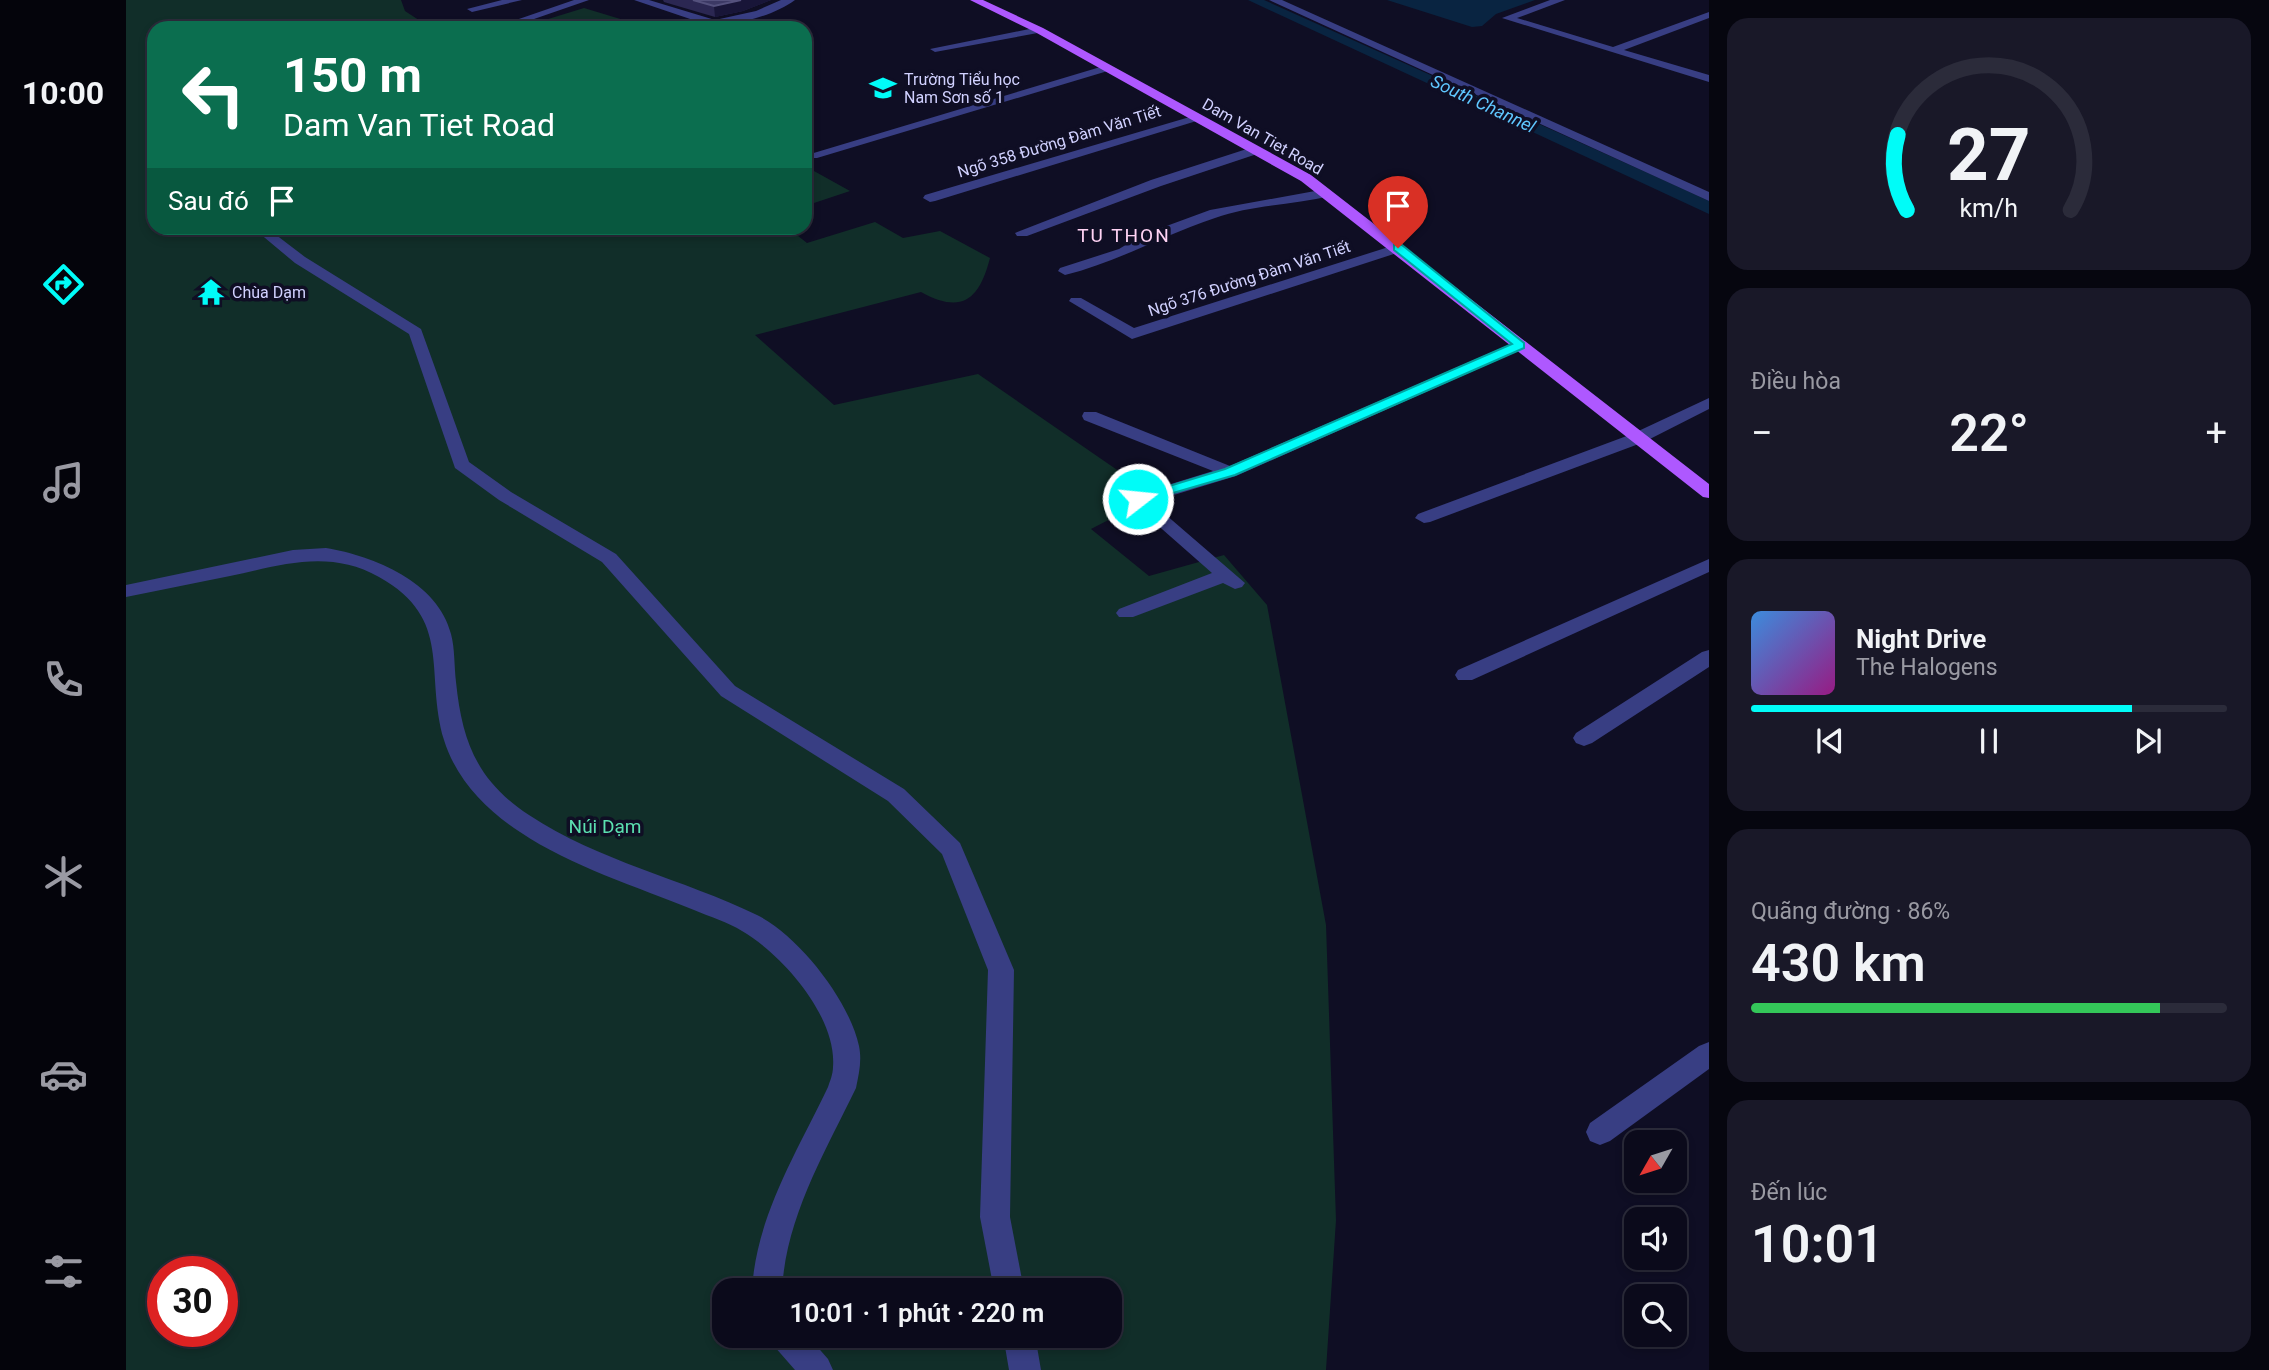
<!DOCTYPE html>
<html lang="vi">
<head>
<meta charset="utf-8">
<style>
	body { margin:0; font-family:Roboto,sans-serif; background:#191828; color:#f1f3f6; height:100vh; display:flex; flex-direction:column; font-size:26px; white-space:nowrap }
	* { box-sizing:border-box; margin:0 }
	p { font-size:23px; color:#9a9aa3 }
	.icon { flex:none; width:38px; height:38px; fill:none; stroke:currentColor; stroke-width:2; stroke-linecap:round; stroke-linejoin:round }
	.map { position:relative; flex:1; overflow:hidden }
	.sheet { display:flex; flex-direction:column; gap:18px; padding:18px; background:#06060f; width:560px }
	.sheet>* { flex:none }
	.top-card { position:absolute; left:21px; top:21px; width:665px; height:214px; border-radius:21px; box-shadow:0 4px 10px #0003,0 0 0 2px #2b2b3a; background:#0b6e4f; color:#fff; overflow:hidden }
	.needle { width:46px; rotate:231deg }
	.controls { position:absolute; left:1498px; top:1130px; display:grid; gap:14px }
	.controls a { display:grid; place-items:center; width:63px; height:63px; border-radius:14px; background:#0b0a1b; box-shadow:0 4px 10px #0003,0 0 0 2px #2b2b3a; font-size:35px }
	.speed { position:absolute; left:21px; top:1256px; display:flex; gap:14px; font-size:35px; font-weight:700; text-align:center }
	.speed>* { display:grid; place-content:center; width:91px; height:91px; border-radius:50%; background:#0b0a1b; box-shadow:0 4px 10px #0003,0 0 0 2px #2b2b3a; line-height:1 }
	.speed .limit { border:10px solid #d22; background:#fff; color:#111 }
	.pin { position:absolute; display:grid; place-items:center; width:60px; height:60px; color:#fff; margin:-72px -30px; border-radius:50% 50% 50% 0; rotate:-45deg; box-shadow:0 0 7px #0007 }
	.pin .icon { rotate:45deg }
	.me { position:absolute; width:77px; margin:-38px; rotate:74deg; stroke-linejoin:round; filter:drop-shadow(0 0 5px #0008) }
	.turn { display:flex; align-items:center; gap:24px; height:147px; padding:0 21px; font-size:32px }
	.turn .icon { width:91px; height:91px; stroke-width:2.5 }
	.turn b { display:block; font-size:49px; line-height:60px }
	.then { display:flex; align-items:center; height:66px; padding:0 21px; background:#0003; gap:14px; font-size:26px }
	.big { font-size:52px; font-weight:600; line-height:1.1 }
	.sheet .tile { flex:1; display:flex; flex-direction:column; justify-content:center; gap:10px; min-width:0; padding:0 24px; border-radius:21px; background:#191828 }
	.sheet .dial { align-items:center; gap:0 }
	.dial svg { height:182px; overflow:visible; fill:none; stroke:#2b2b3a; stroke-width:7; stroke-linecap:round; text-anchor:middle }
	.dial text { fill:#f1f3f6; stroke:none }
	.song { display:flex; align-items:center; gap:21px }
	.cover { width:84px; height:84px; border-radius:10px; background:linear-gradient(135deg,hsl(210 70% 55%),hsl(310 70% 35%)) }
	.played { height:7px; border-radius:4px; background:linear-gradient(90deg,#00fcf8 80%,#2b2b3a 80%) }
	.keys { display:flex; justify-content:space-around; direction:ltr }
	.heat { display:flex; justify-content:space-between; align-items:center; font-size:38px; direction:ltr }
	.charge { height:10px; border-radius:5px; background:linear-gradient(90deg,#34c759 86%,#2b2b3a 0) }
	.trip { position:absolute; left:586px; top:1278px; width:410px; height:70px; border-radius:21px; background:#0b0a1b; box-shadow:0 4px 10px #0003,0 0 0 2px #2b2b3a; font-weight:600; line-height:70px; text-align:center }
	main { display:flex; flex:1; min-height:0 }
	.menu { display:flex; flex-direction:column; width:126px; justify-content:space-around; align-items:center; background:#04040b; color:#9a9aa3 }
	.menu .icon { width:49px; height:49px }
	.menu .selected { color:#00fcf8 }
	.menu b { font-size:32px; color:#f1f3f6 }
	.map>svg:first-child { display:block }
	.green { fill:#112e29; fill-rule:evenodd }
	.water { fill:#092441 }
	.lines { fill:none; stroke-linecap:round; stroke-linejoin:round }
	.minor { fill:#383e83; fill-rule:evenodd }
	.major { fill:#ae58ff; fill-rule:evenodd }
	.wall { fill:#2b2752 }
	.shaded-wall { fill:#181538 }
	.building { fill:#3c3965; stroke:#54517d; stroke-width:2 }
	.route { fill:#00fcf8; stroke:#00a4a1; stroke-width:2 }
	.labels { text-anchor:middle; stroke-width:7; stroke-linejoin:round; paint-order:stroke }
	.far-poi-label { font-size:16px; fill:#d1d1ff; stroke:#0f0e24; text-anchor:start }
	.far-street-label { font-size:16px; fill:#d1d1ff; stroke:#0f0e24 }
	.far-water-label { font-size:18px; font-style:italic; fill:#5fc7ff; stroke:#0f0e24 }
	.far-quarter-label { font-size:19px; letter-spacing:2px; fill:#ffd3f4; stroke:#0f0e24 }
	.park-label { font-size:19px; fill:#5be0b0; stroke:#0f0e24 }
</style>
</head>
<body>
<main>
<nav class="menu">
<b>10:00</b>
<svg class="icon selected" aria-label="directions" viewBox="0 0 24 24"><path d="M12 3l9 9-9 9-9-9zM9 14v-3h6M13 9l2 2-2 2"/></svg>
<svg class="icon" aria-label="music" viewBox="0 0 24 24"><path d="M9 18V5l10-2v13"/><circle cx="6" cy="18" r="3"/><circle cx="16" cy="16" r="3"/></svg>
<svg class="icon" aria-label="phone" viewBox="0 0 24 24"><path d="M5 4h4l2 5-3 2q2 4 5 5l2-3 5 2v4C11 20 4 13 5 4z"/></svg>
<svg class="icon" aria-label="climate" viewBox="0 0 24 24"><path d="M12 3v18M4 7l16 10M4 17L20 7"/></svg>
<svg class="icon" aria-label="car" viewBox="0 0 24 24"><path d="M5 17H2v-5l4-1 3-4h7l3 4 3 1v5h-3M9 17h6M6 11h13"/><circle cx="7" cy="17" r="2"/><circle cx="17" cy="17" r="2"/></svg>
<svg class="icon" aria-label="filters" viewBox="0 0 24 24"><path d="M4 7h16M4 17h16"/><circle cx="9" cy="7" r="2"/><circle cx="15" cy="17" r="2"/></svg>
</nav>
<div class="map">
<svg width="1583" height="1370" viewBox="0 0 1583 1370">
	<rect width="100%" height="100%" fill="#0f0e24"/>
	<path class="green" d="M 0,0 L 275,0 L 279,11 L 305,28 L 28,28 L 28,228 L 662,228 L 681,243 L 749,222 L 777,238 L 814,231 L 864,258 C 853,301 835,314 795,292 L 629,335 L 708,405 L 852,374 L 1029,496 L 965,529 L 1023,576 L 1098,555 L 1141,605 L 1200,925 L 1210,1220 L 1200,1370 L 0,1370 ZM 37,1272 L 96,1272 L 96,1332 L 37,1332 ZM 598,1290 L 984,1290 L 984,1335 L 598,1335 Z
		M 458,8 L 524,28 L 442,28 L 419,20 Z
		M 679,166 L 724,191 L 679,206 Z"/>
	<path class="water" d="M 1122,0 L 1138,0 L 1544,183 L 1583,201 L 1583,214 Z
		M 1261,0 L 1409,0 L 1370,14 L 1356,26 L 1346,27 Z"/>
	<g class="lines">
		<path class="minor" d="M 376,0 L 396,0 L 346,12 L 341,9 Z
			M 448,0 L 463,0 L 382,28 L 367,28 Z
			M 508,0 L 523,0 L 589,20 L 630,11 L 655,0 L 669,0 C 642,20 594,28 561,28 L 576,23 Z
			M 1143,0 L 1156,0 L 1583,192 L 1583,201 Z
			M 1424,0 L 1439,0 L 1391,18 L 1487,47 L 1583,12 L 1583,18 L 1498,50 L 1583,75 L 1583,82 L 1376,18 Z
			M 913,27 L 918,30 L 917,32 L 809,52 L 804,49 Z
			M 981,65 L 987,68 L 985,70 L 691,158 L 683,158 L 681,155 Z
			M 1067,116 L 1077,119 L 809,201 L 804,202 L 797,198 L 799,195 Z
			M 1130,146 L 1136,150 L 1134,153 L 1035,186 L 901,236 L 891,236 L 889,233 L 1025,180 Z
			M 1200,189 L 1207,193 L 1205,196 C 1167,205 1125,205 1089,218 C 1037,235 992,262 939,275 L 932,271 L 934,268 L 993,249 L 1016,235 L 1084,210 Z
			M 127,228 L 141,228 L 179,257 L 295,329 L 343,462 L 385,492 L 490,554 L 609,686 L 778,789 L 834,843 L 888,970 L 884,1217 L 898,1290 L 868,1290 L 854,1217 L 862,970 L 816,854 L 762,801 L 595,696 L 476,562 L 373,500 L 329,468 L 283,334 L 169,263 Z
			M 1272,244 L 1277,245 L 1277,251 L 1006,339 L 943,301 L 945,298 L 955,298 L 1008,328 Z
			M 1394,340 L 1402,345 L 1399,348 L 1110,476 L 1025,502 L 1119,583 L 1116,587 L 1109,589 L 1097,583 L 1007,617 L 993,617 L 990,613 L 993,609 L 1086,573 L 1003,500 L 1006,496 L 1087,471 L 958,420 L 956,416 L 958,412 L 970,412 L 1104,466 Z
			M 1583,398 L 1583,409 L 1518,442 L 1304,522 L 1298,523 L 1289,518 L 1292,514 L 1506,434 Z
			M 200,548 C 248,556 312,582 325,634 C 329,649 328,666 330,682 C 336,741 351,781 403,815 C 472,861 557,879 631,915 C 673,936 723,1000 733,1046 C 736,1061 733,1073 730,1088 C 699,1152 660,1217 656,1290 L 626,1290 C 630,1217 671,1152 702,1087 C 704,1081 707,1074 707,1067 C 711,1017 657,955 616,931 C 602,922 584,917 568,910 C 512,887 444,866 394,832 C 360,810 330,779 318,740 C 298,672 328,619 253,577 C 203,549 156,565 104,576 C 69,583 35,590 0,597 L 0,585 L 167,550 Z
			M 1583,559 L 1583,572 L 1346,680 L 1332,680 L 1329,675 L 1332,670 Z
			M 1583,650 L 1583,667 L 1466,743 L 1458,746 L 1450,743 L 1447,738 L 1450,733 L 1576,652 Z
			M 1583,1042 L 1583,1069 L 1484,1141 L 1474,1145 L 1464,1141 L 1460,1132 L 1464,1123 L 1573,1046 Z
			M 643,1335 L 681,1335 L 702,1359 L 707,1370 L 669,1370 L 648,1346 Z
			M 877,1335 L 909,1335 L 915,1370 L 883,1370 Z"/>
		<path class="major" d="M 844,0 L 857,0 L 917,28 L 1185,175 L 1583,484 L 1583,498 L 1577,497 L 1175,181 L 909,32 Z"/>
	</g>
	<path class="wall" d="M 537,0 L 645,0 L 617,11 L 589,17 L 538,2 Z"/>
	<path class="shaded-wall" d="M 615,0 L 645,0 L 617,11 L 589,17 L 588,6 Z"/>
	<path class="building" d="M 567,0 L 615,0 L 588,6 Z"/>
	<path class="route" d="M 1268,245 L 1276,245 L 1398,343 L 1398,348 L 1109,475 L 1016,502 L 1007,502 L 1007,497 L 1099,469 L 1386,344 L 1268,250 Z"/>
	<defs>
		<symbol id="school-bare" viewBox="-9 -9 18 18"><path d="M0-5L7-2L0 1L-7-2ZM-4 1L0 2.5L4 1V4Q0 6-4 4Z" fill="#00fcf8" stroke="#0f0e24" stroke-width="2.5" paint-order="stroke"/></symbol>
		<symbol id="temple-bare" viewBox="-9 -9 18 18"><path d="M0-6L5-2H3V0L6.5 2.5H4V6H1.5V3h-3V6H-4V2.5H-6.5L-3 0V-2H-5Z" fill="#00fcf8" stroke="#0f0e24" stroke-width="2.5" paint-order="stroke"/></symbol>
	</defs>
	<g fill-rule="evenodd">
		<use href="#school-bare" x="738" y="69" width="38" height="38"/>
		<use href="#temple-bare" x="66" y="273" width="38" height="38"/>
	</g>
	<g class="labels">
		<g class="far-poi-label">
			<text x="778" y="85">Trường Tiểu học<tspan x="778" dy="18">Nam Sơn số 1</tspan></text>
			<text x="106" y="298">Chùa Dạm</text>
		</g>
		<g class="far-street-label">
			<text transform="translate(1137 136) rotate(30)" y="6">Dam Van Tiet Road</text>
			<text transform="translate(933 141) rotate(-17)" y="6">Ngõ 358 Đường Đàm Văn Tiết</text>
			<text transform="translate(1123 278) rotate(-18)" y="6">Ngõ 376 Đường Đàm Văn Tiết</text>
		</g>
		<g class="far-water-label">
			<text transform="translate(1357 104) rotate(25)" y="6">South Channel</text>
		</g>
		<g class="far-quarter-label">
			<text x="998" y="242">TU THON</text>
		</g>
		<g class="park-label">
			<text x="479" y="833">Núi Dạm</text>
		</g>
	</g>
</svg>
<div class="controls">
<a><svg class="needle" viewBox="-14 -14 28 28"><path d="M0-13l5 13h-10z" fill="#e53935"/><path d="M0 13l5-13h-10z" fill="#9a9aa3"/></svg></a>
<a><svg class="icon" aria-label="sound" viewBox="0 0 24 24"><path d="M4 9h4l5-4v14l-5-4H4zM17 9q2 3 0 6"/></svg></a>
<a><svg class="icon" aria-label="search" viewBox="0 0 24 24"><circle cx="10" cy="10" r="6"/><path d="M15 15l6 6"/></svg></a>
</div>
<div class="speed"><div class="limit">30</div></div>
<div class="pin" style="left:1272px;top:248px;background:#d93025"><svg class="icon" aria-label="arrive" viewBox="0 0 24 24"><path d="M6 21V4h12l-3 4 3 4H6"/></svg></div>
<svg class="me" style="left:1012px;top:499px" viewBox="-20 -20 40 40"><circle r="17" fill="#00fcf8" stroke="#fff" stroke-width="3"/><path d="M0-11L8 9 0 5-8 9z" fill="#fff"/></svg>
<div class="trip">10:01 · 1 phút · 220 m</div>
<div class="top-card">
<div class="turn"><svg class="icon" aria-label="left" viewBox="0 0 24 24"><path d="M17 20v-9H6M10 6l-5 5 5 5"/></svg><div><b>150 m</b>Dam Van Tiet Road</div></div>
<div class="then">Sau đó<svg class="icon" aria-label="arrive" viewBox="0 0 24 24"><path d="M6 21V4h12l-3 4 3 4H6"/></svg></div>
</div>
</div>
<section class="sheet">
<div class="tile dial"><svg viewBox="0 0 100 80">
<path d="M14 69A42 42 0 1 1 86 69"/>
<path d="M14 69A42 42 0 0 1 10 36" stroke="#00fcf8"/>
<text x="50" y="56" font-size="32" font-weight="700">27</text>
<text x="50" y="72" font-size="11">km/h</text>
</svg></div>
<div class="tile"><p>Điều hòa</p>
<div class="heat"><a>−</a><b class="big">22°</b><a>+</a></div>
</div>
<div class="tile">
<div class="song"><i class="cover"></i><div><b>Night Drive</b><p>The Halogens</p></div></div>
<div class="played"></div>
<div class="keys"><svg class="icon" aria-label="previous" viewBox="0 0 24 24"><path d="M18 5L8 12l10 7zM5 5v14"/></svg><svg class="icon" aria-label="pause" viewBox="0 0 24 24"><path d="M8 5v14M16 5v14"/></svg><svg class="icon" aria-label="next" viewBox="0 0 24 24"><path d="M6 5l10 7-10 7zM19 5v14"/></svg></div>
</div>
<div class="tile"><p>Quãng đường · 86%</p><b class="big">430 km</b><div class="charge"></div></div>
<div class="tile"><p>Đến lúc</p><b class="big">10:01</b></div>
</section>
</main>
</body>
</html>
